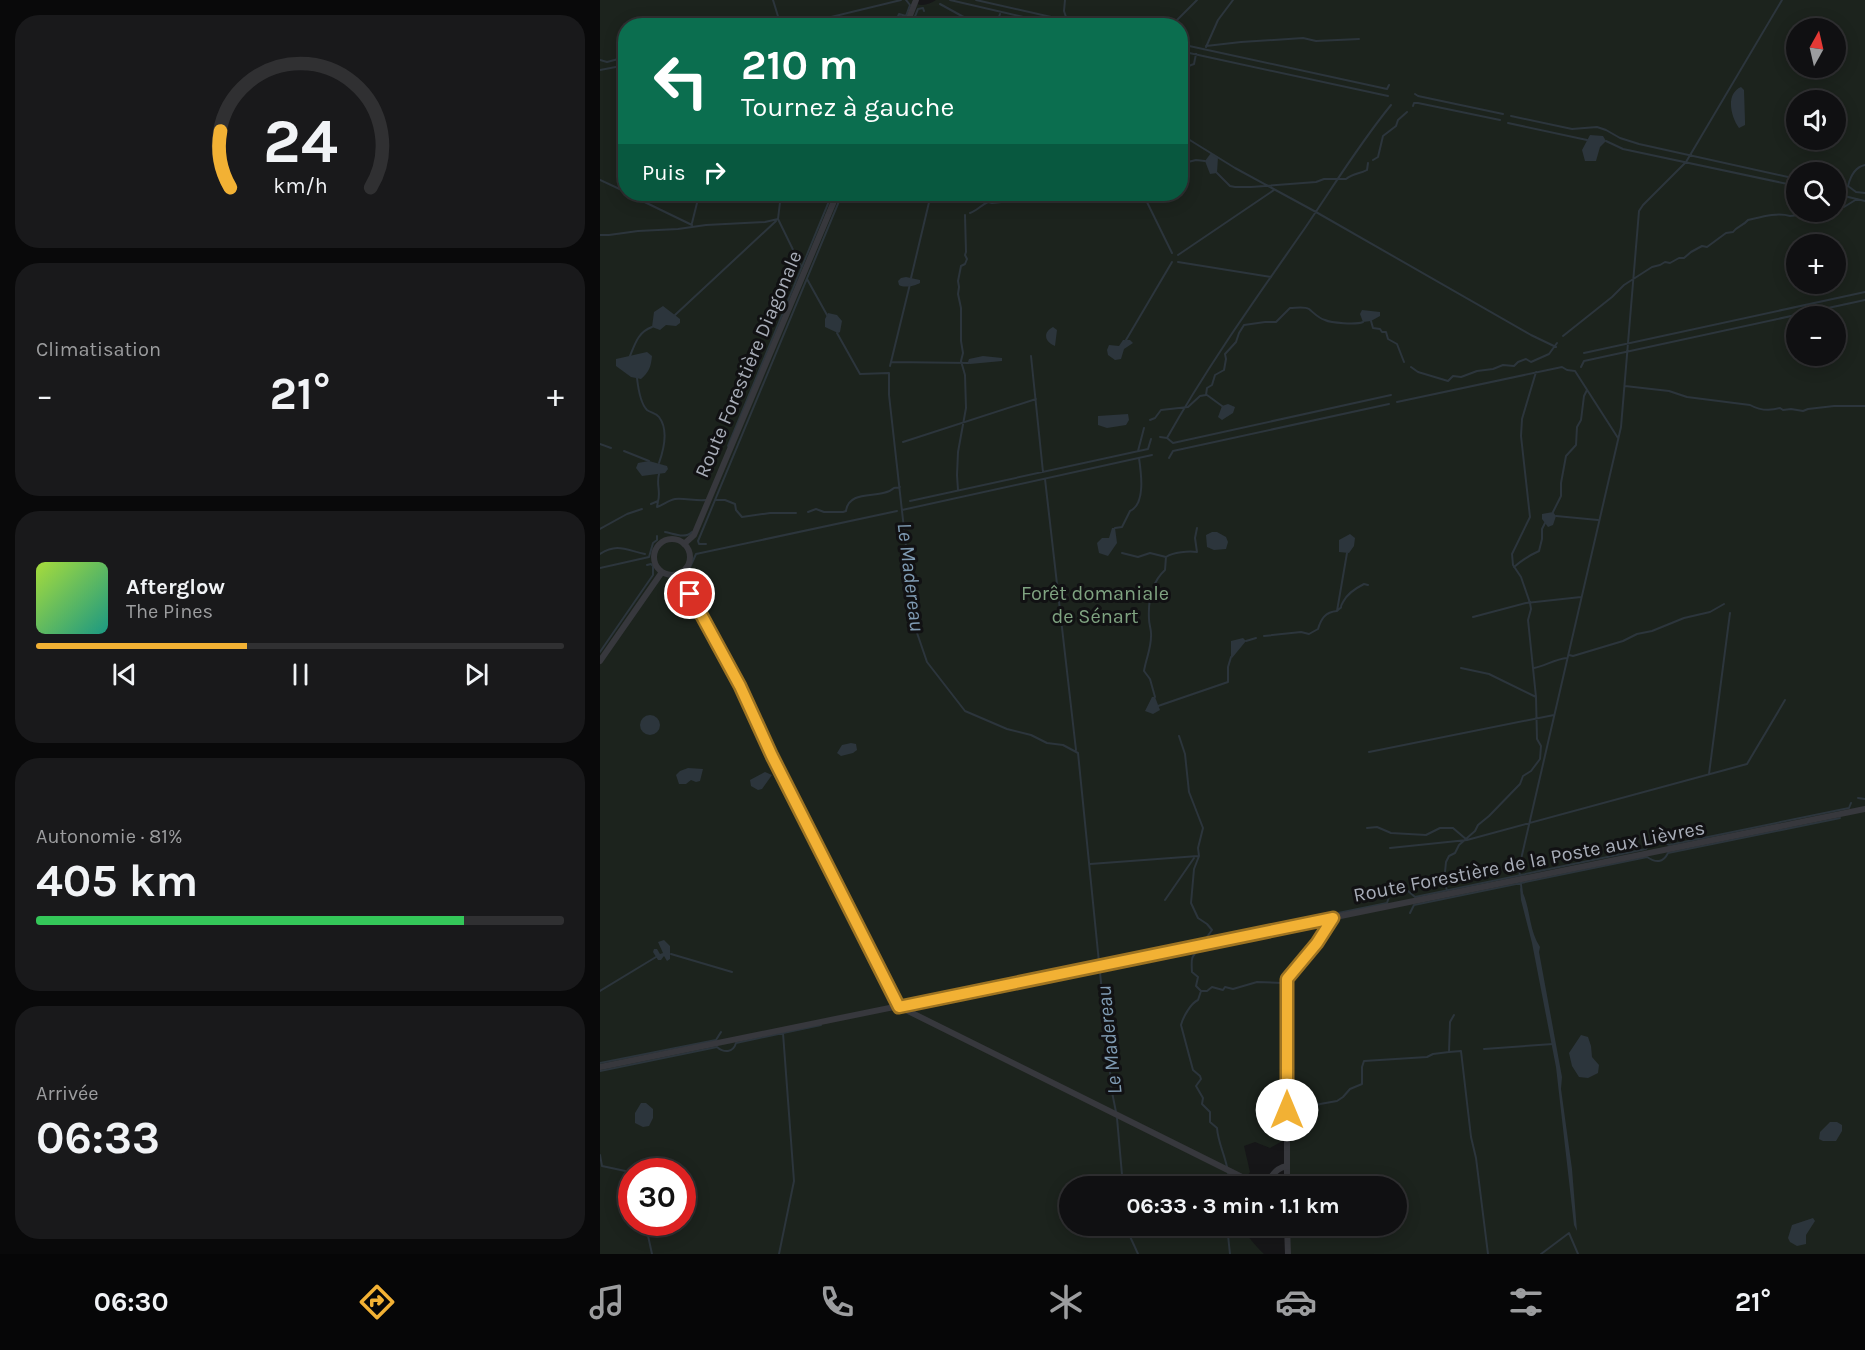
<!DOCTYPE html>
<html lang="fr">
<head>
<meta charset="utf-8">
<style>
	body { margin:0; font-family:Karla,sans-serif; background:#19191b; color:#f1f3f6; height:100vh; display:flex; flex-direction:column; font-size:22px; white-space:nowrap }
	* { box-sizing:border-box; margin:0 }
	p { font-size:20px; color:#9c9d9f }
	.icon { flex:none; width:33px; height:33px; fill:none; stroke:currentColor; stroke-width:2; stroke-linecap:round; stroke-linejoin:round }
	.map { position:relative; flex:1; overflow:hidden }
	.panel { display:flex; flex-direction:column; gap:15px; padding:15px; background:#09090a; width:600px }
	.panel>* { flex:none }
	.top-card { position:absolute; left:18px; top:18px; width:570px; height:183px; border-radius:24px; box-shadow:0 3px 15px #0003,0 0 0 2px #303032; background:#0b6e4f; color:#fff; overflow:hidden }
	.needle { width:39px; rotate:8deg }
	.tools { position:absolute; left:1186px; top:18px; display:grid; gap:12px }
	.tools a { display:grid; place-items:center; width:60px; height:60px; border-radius:50%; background:#101012; box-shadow:0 3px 15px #0003,0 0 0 2px #303032; font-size:30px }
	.speed { position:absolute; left:18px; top:1158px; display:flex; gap:12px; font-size:30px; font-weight:700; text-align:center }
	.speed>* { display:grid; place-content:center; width:78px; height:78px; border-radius:50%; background:#101012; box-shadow:0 3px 15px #0003,0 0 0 2px #303032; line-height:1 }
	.speed .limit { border:9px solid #d22; background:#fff; color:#111 }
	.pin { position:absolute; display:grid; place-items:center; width:51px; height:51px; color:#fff; margin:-26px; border:3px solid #fff; border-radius:50%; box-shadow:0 2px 6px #0007 }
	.me { position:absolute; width:66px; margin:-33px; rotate:0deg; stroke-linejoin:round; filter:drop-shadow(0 0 4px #0008) }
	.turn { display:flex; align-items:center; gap:21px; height:126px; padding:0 24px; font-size:27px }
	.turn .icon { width:78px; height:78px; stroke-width:2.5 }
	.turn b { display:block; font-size:42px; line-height:51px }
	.then { display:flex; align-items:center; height:57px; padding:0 24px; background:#0003; gap:12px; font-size:22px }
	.big { font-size:45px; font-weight:700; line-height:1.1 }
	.panel .widget { flex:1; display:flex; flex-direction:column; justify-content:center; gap:9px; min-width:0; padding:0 21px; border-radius:24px; background:#19191b }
	.panel .dial { align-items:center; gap:0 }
	.dial svg { height:156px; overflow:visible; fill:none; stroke:#303032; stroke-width:7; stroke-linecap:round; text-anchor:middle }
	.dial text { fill:#f1f3f6; stroke:none }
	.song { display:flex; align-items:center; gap:18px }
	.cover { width:72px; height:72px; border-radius:9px; background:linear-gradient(135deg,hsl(80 70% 55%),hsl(170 70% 35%)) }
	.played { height:6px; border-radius:3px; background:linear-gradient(90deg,#f2b134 40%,#303032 40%) }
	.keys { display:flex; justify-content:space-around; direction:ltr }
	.heat { display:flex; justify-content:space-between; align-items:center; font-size:33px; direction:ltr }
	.charge { height:9px; border-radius:4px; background:linear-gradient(90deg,#34c759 81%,#303032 0) }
	.trip { position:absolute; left:459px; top:1176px; width:348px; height:60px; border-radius:30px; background:#101012; box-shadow:0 3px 15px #0003,0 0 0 2px #303032; font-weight:700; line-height:60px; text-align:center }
	.dock { display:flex; height:96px; justify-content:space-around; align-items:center; background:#060607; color:#9c9d9f }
	.dock .icon { width:42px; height:42px }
	.dock .active { color:#f2b134 }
	.dock b { font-size:27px; color:#f1f3f6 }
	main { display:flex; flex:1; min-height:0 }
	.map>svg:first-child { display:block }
	.green { fill:#1c231d; fill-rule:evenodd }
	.water { fill:#2c353c }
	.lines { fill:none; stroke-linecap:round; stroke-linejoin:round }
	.stream { stroke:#2c353c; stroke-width:2 }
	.street { stroke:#37383d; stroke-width:6 }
	.route-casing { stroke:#9d7322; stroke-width:15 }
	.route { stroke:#f2b134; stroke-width:10 }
	.labels { text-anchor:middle; stroke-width:6; stroke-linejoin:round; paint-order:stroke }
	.street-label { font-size:20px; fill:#a8adb8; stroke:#111113 }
	.park-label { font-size:20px; fill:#7fa381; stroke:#111113 }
	.water-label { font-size:21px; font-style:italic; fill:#7f9bb3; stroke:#111113 }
</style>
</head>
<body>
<main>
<section class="panel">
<div class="widget dial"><svg viewBox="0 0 100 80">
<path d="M14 69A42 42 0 1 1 86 69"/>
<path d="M14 69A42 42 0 0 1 9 40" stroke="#f2b134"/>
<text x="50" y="56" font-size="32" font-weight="700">24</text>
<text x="50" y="72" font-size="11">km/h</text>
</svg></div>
<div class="widget"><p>Climatisation</p>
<div class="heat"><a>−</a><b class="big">21°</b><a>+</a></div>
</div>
<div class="widget">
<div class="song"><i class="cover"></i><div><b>Afterglow</b><p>The Pines</p></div></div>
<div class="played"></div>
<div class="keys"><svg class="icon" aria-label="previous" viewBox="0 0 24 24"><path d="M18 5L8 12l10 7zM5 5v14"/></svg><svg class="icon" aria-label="pause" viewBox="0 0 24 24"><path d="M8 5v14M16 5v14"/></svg><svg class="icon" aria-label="next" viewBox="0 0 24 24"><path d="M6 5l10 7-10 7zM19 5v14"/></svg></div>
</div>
<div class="widget"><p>Autonomie · 81%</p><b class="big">405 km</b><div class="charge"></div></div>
<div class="widget"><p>Arrivée</p><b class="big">06:33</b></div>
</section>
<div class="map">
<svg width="1265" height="1254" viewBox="0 0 1265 1254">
	<rect width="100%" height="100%" fill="#161618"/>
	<path class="green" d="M 0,0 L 312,0 C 319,8 328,5 336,0 L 1265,0 L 1265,1254 L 688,1254 L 687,1226 L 796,1226 L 796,1186 L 687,1186 L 686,1139 L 670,1148 L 655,1142 L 644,1146 L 650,1172 L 641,1186 L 470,1186 L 470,1226 L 639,1226 C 648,1235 655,1246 664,1254 L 0,1254 ZM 26,26 L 580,26 L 580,194 L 26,194 ZM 1197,28 L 1236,28 L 1236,68 L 1197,68 ZM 1197,100 L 1236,100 L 1236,140 L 1197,140 ZM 1197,172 L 1236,172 L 1236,212 L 1197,212 ZM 1197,244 L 1236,244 L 1236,284 L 1197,284 ZM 1197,316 L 1236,316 L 1236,356 L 1197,356 ZM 32,1172 L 82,1172 L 82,1222 L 32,1222 Z"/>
	<path class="water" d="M 1141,87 L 1144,90 L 1145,121 L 1145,125 L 1139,128 C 1131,117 1125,94 1141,87 Z
		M 990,135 L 1003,136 L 1006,141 L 1000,147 L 996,161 L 985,161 L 982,150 Z
		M 611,153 L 618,157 L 617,173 L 610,174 L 605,161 Z
		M 306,277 L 320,280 L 320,283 C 315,286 304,288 299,285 L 298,281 L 301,278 Z
		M 63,306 L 80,319 L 80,323 L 76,326 L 66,325 L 60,330 L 52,327 L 54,312 Z
		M 762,310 L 780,312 L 780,316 L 771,321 L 763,322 L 760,314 Z
		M 228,313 L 237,315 L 242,321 L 240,332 L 238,333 L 225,327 L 225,319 Z
		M 453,327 L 457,330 L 455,346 C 444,342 443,332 453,327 Z
		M 523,340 L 530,340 L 533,343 L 524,349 L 521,359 L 515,360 L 508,355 L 507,350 L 509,345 L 519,346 Z
		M 47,352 L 52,356 C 51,367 49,372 41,379 L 31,377 L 16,366 L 16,359 Z
		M 383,356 L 402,358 L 402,361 L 370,364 L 368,362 L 369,359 Z
		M 628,404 L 635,407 L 633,413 L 622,420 L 618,417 L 622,406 Z
		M 528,414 L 529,420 L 526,425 L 507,428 L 498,425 L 498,416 Z
		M 49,461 L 67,466 L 68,469 L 65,473 L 42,476 L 36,468 L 38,463 Z
		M 953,512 L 956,516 L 953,525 L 948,527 L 942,519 L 942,514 Z
		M 512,528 L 515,528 L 517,543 L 508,556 L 499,553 L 497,543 L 502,538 L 509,538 Z
		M 612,532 L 617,532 L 626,537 L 628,542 L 626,549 L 614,550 L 607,547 L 606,535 Z
		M 750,534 L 755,538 L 754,546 L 749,553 L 739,552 L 739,540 Z
		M 643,638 L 646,641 L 632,658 L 631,657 L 631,641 Z
		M 552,697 L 555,697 L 560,710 L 553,714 L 545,711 Z
		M40 725a10 10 0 1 1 20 0a10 10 0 1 1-20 0Z
		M 251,743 L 256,744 L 257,750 L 253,753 L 241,756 L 237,753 L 242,745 Z
		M 88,768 L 103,769 L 100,781 L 96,782 L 91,780 L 86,784 L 79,784 L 76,775 L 80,771 Z
		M 165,772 L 172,775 L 162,789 L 158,790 L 151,786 L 150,780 Z
		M 920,887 C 931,906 928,929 940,947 L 939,952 L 962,1077 L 961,1089 L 972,1169 L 977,1231 L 974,1225 L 956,1067 L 932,943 L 921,900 Z
		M 64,940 L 70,946 L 70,959 L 67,961 L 64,956 L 61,960 L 58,960 L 53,952 L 54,949 L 57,949 L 60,954 L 63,953 L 58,942 Z
		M 981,1035 L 988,1037 L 991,1046 L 992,1057 L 999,1065 L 998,1073 L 988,1078 L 979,1077 L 972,1066 L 969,1053 Z
		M 41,1103 L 46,1103 L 53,1109 L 53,1118 L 49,1126 L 43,1127 L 35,1123 L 35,1113 Z
		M 1230,1122 L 1237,1122 L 1242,1125 L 1242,1131 L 1236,1141 L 1223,1141 L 1219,1139 L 1220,1132 Z
		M 1213,1218 L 1215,1221 L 1206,1235 L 1206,1244 L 1197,1246 L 1190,1242 L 1188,1238 L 1192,1225 Z"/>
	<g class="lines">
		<path class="stream" d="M 173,0 L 181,26
			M 350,0 L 462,26
			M 376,0 L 491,26
			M 465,0 L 464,11 L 467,20
			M 340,4 L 380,26
			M 159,26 L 180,21
			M 194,26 L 301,0
			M 294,26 L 299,14 L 306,16 L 310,5 L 306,0
			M 311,26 L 318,9 L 323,8 L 324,11
			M 396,26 L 400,14
			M 571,26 L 597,0
			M 580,44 L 787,89 L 789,85
			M 606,46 L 641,42 L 703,38 L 716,41 L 759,39
			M 606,47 L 618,20 L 633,0
			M 580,51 L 788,96
			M 0,60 L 7,62 L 26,57
			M 0,70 L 26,65
			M 580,75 L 586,67 L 594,64 L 596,54
			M 815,94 L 818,96 L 903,114
			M 813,106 L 814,103 L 818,103 L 900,120
			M 911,116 L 972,129 L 997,127 L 1006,130 L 1020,138 L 1039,144 L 1197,179
			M 908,123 L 987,140
			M 580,134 L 635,168 L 716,212 L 931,335 L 956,347
			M 1006,141 L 1023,149 L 1197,186
			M 773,160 L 778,157 L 783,136 L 796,126 L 798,120 L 807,112
			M 580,164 L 596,160 L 605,161
			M 617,173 L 630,186 L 635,187 L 651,187 L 716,182 L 724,179 L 746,179 C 753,173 760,174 767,170 L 768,163
			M 0,180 L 26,192
			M 1248,186 C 1250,178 1255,167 1265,165
			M 1236,187 L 1248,186 L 1256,192 L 1265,193
			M 28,194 L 92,225
			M 181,194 L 178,219 L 201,266
			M 543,194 L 572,253
			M 1236,194 L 1265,201
			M 1236,208 L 1244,207 L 1257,199
			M 370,213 C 377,211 381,205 388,202 L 392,203 L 402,202 L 405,198 L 417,194
			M 92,223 L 98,199 L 97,194
			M 0,235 L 9,235 L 38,231 L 78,229 L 106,225 L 165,222 L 178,219
			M 578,255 L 674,190
			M 578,262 L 671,277
			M 311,278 L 331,194
			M 207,279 L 227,315
			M 75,315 L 176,221
			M 771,321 L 773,328 L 780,329 L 782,332 L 786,332 L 788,339 L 797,344 L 804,362
			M 237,333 L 260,374 L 289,373 L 289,395 L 315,627 L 327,662 L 365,711 L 407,729 L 431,735 L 447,743 L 463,745 L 478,753 L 512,1092 L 516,1112
			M 963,336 L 1012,297 L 1024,285 L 1052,267 L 1060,265 L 1065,262 L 1070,263 L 1079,258 L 1084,258 L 1091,252 L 1102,246 L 1107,247 L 1126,233 L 1133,232 C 1137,226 1143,226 1148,220 C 1161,217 1177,212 1190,216 L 1226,212
			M 526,340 L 572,262
			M 984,353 L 1265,292
			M 30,356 C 35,344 38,332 52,327
			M 431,356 L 443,472
			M 291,362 L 369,363
			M 290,366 L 310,284
			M 811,367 L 818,372 L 848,381 L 853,376 L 861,377 L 877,371 L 893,369 L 903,365 L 914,366 L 918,362 L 926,359 L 931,362 L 949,354 L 957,343
			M 981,367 L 984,361 L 1265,300
			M 37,378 C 38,387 40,403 47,410 C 51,413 56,413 59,417 C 69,430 64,449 59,463
			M 1025,386 L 1069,391 L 1087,397 L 1150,405 C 1159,410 1170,411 1180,408 L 1183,410 L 1191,409 L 1203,411 L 1208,409 L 1234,406 L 1265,406
			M 607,395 L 622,406
			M 797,402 L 962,367 L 967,370 L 975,371 L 1018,438
			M 550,420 L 555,418 L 561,410 L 588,407 L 600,396 L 606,395 L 607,388 L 612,385 L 615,375 L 624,370 L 626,359 L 625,354 L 636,342 L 639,333 L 644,325 L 665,322 L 676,322 L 690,308 C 696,308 704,306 709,309 C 714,313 718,318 725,320 C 731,323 756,325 763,322
			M 560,437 L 567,438 C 608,365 657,297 705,228 C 733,187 759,144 791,105
			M 567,438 L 573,443 L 791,395
			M 303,442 L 436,399
			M 0,444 L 11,448
			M 128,446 L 232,194
			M 24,451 L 49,461
			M 538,451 L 544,428
			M 569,458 L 573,451 L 789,404
			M 445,479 L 476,750
			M 358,490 L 357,475 L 358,452 L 366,408 L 365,375 L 361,361 L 363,353 L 361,341 L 361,308 L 358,294 L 359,287 L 358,281 L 361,266 L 365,264 L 367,259 L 365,255 L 366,252 L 365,215
			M 116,500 L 125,500 L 135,504 L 136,510 L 142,517 L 170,513 L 196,513
			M 58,501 L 57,507 C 63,505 69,500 75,499 C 85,498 95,501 106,500
			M 310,501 L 548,449 L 551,439
			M 51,504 L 58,501 C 61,491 56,485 59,474
			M 302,510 L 552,455
			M 208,512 L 216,509 L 224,512 L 243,512 L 246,511 C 249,488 281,500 294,488 L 300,487
			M 953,512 L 961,496 L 961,483 L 966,456 L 976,445 L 977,427 L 981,420 L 984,396 L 987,390
			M 956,516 L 998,520
			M 515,528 L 522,527 L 530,511 C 546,504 541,472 539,458
			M 0,529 L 27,514 L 42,509
			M 65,532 C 75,534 85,539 92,532
			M 106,544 L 99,544 L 98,541 L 242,194
			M 522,553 L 538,557 L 550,553 L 566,557 L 565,570 C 551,583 548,601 549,619 C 549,624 551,629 551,633 C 552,647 546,658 544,671 L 550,679 L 555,697
			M 0,554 C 17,543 26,550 45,554
			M 566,557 C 573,552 589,551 597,552 L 595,538 L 597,528
			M 914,567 C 921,561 930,555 939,551 L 942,539 L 942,529 L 945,523
			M 0,568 L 49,557 L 53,543 L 57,540 L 57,536
			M 88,579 L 86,576 L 96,554 L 297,511
			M 737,611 C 745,604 738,611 743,602 C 747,594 756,588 764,584 L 768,585
			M 873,617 L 926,603 L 981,597
			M 664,636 L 701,632 L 709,634 L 718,629 C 721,619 725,612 737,611 L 747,553
			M 646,641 L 656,638
			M 0,652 L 53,575 L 53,566 L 51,564 L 47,565
			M 969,655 L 973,656 L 1023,641 L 1037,634 L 1052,631 L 1084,618 L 1110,612 L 1124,604
			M 861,668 L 889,674 L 936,697
			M 934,668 C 945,666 955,659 967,658
			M 558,706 L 628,682 L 628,667 L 631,657
			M 579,736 L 585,754 L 589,792 L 603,828 L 598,848 L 599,856 L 594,869 L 591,903 L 598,918 L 607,924 L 612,930 L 604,941
			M 769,752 L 954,715
			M 1109,774 L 1130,613
			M 1258,798 L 1265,799
			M 767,828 L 777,827 L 791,833 L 826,835 L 840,828 L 853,828 L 867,840
			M 790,848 L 867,840 L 1147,764 L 1185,700
			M 490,864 L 598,856
			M 798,890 L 808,891 L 815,897 L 1046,849 C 1052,839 1059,839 1069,845 L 1249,808 L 1251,803
			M 847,890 L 844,882 L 846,862 L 849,856 L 855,853 L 859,845 L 875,831 L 878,825 L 889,816 L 920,784 L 923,776 L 931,771 L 940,759 L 941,746 L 937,739 L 936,697 L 928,620 L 931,609 L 930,603 L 921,577 L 913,565 L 912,554 L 930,517 L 921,436 L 922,419 L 936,372
			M 922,893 L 919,868 L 1021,427 L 1039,211 L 1043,205 L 1086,162 L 1182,0
			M 565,900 L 594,858
			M 810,913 L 814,905 L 1047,857 C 1056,863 1063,863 1068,853 L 1240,818
			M 622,937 L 787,903 L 790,894
			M 600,948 C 591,957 591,958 592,972 L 598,977 L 596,986 L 601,991 L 598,1000 C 591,1003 583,1017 581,1025 L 593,1070 L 600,1076 L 601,1079 L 596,1086 L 603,1098 L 602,1104 L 610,1112 L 610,1122 L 617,1128 C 618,1142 624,1153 627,1167
			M 71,954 L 132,972
			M 500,961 L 596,942
			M 0,991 L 56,957
			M 601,991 L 607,991 L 612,987 L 623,990 L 625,987 L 633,989 L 657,982 L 683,983
			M 854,1015 L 850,1022 L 849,1052 L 861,1051 L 871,1137 L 876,1158 L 888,1254
			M 884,1049 L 953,1044
			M 0,1063 L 116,1040 L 121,1032
			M 0,1071 L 117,1047 C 124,1053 133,1053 136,1043 L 221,1025
			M 691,1116 L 720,1104 L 737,1101 L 743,1097 L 750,1089 L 762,1084 L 762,1067 L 764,1061 L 827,1057 L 833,1054 L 849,1052
			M 517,1118 L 523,1186
			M 0,1155 L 2,1166 L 30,1172 L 32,1176
			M 628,1174 L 629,1186
			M 45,1222 L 52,1254
			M 527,1226 L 528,1232 L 538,1254
			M 627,1226 L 630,1254
			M 179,1254 L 194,1181 L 183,1033
			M 941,1254 L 969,1233 L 978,1254"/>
		<path class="street" d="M 306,26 L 316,0
			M54 557a18 18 0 1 1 36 0a18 18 0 1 1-36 0Z
			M 84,544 L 94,535 L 237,194
			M 79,573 L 139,686 L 172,756 L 299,1007
			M 0,661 L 62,572
			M 300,1007 L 660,1186
			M 0,1067 L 1265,809
			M 667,1186 C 670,1177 676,1168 687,1166
			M 687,1186 L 687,979 L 717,943 L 733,918
			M 673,1226 L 679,1232 L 688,1236
			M 687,1226 L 688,1254"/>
	</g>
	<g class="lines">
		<defs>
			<path id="route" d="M 90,594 L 140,686 L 172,756 L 299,1007 L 733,918 L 717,943 L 687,979 L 687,1110"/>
		</defs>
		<use href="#route" class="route-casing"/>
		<use href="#route" class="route"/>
	</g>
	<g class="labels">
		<g class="street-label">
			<text transform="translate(148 364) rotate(-67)" y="7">Route Forestière Diagonale</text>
			<text transform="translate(929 861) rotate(-11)" y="7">Route Forestière de la Poste aux Lièvres</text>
		</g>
		<g class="park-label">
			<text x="495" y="600">Forêt domaniale<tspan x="495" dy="23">de Sénart</tspan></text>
		</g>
		<g class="water-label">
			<text transform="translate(311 577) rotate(83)" y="7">Le Madereau</text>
			<text transform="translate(509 1040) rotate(-96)" y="7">Le Madereau</text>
		</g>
	</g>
</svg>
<div class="tools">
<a><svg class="needle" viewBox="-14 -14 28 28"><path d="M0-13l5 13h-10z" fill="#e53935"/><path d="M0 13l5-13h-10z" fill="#9c9d9f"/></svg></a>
<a><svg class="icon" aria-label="sound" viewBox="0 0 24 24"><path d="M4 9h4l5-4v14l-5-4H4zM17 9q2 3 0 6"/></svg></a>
<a><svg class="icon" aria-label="search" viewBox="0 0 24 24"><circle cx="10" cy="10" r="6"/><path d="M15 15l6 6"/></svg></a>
<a>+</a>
<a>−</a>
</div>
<div class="speed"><div class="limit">30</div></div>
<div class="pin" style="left:90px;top:594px;background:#d93025"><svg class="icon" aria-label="arrive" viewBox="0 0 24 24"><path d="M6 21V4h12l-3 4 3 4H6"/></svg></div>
<svg class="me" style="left:687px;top:1110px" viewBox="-20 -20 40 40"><circle r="19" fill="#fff"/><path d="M0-13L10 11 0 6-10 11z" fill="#f2b134"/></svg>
<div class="trip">06:33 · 3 min · 1.1 km</div>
<div class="top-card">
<div class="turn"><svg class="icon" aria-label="left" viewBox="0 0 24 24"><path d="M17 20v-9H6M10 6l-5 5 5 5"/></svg><div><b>210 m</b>Tournez à gauche</div></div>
<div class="then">Puis<svg class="icon" aria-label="right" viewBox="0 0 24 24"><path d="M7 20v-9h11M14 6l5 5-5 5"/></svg></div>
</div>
</div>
</main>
<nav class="dock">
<b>06:30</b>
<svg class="icon active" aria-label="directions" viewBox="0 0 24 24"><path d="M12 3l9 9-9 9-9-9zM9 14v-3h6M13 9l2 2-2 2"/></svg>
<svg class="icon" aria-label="music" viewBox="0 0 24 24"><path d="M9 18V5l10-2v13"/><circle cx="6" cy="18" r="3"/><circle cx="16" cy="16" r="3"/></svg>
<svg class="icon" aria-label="phone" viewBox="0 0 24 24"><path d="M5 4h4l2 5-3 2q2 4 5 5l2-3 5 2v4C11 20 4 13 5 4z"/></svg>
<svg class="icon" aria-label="climate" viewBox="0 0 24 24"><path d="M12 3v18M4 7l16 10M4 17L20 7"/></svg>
<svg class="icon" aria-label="car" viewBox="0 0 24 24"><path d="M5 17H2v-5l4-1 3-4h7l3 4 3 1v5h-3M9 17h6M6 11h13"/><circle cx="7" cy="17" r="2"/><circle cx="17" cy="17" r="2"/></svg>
<svg class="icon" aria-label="filters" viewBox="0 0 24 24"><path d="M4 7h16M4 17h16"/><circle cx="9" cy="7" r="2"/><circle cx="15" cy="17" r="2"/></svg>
<b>21°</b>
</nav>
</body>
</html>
